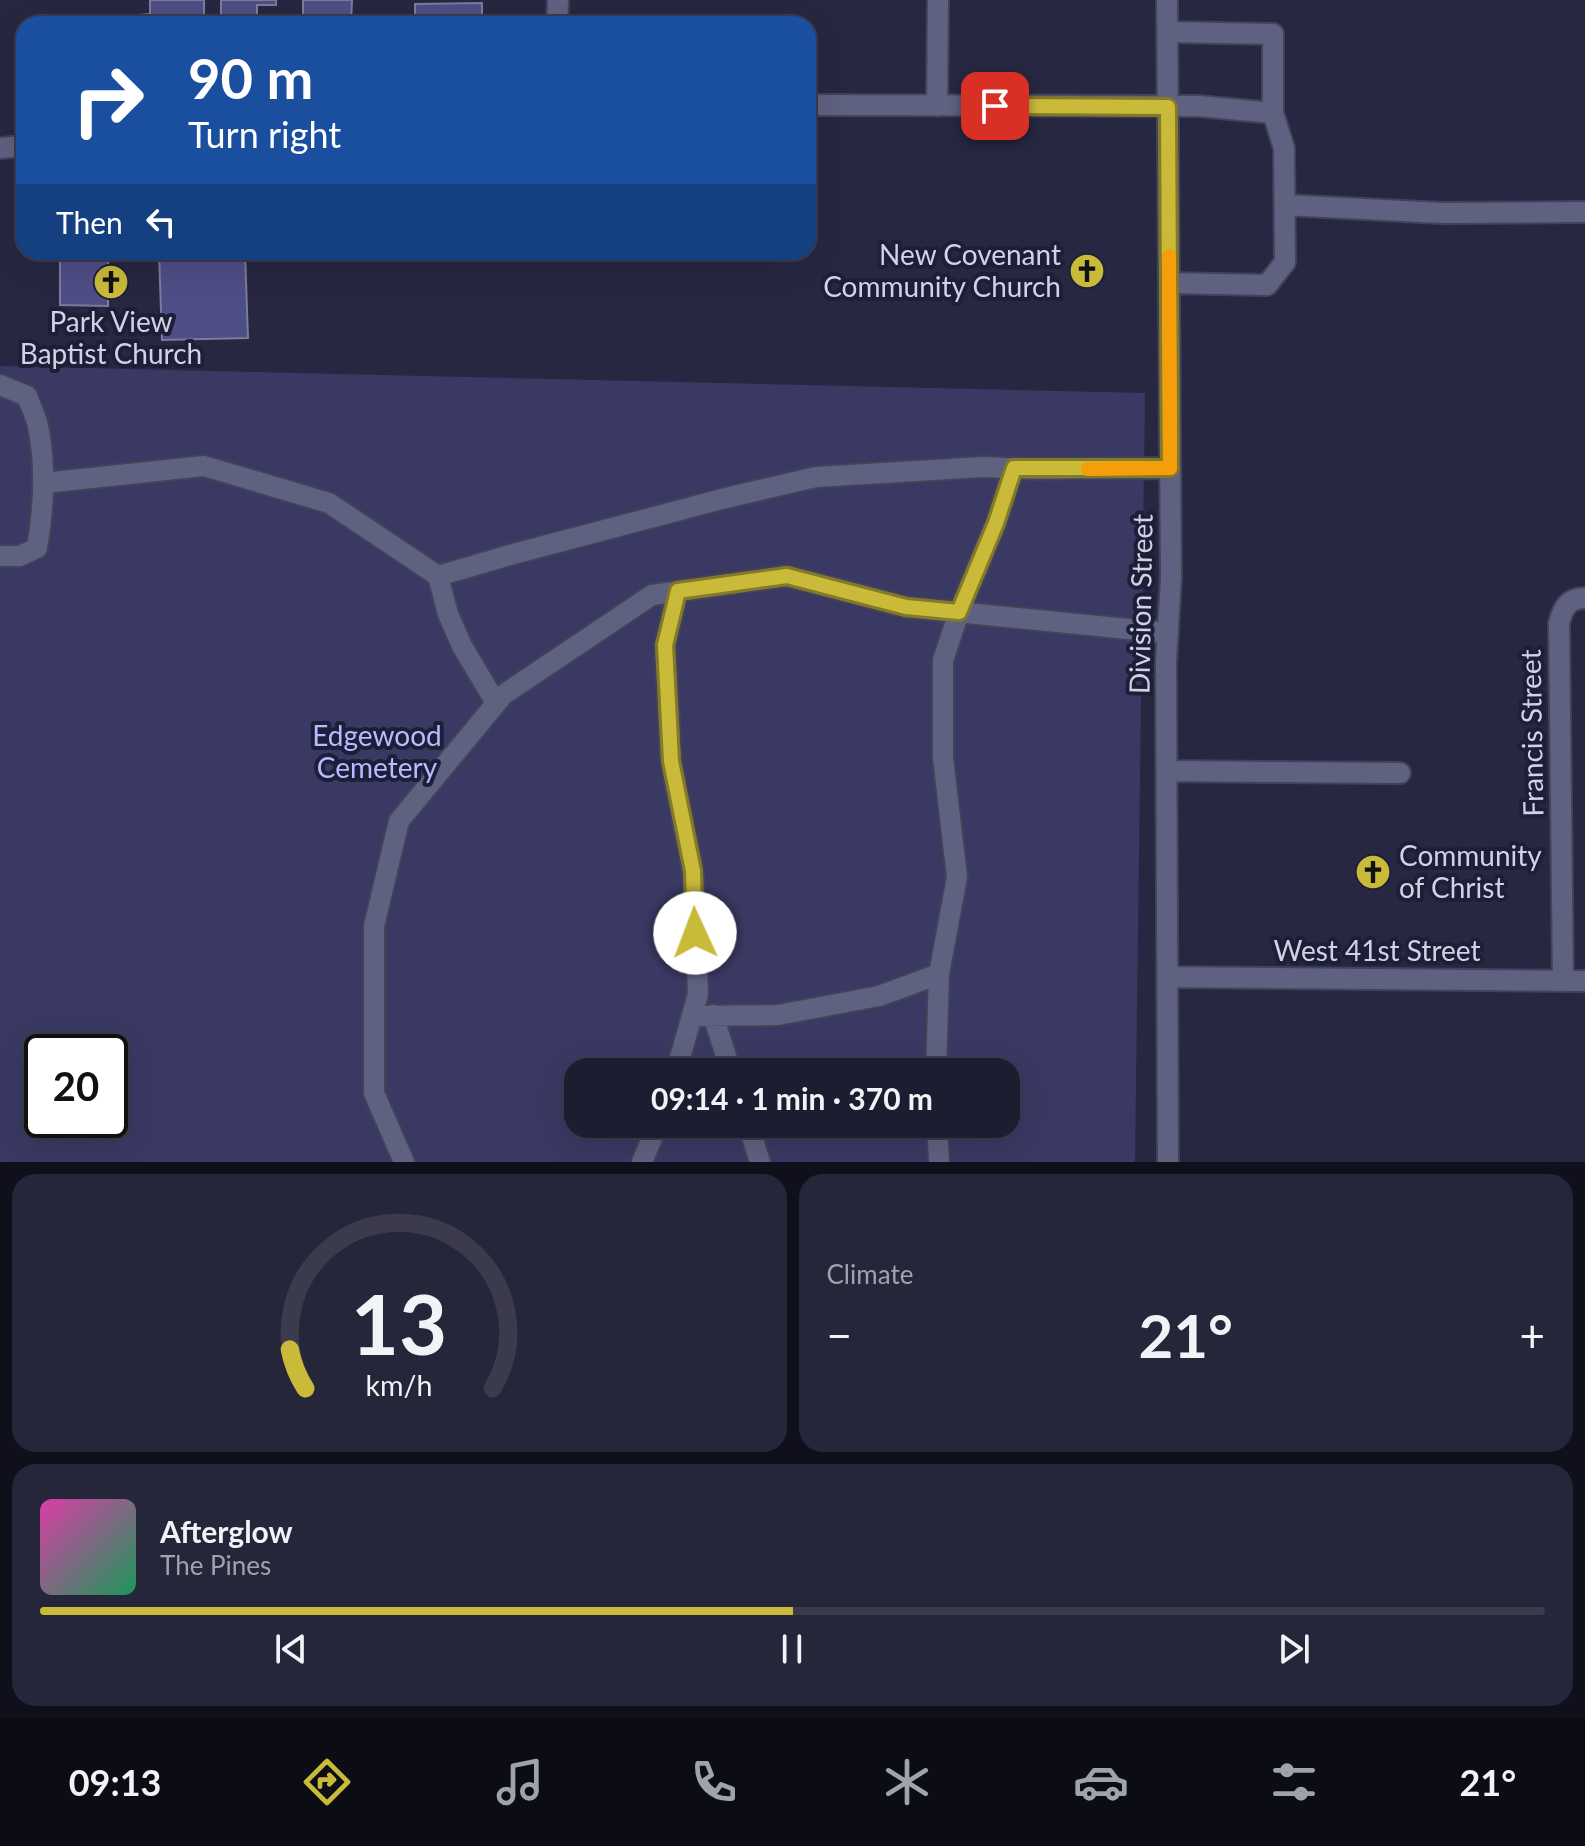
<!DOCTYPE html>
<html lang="en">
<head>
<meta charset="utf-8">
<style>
	body { margin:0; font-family:Lato,sans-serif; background:#25263a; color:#f1f3f6; height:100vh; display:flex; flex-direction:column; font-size:30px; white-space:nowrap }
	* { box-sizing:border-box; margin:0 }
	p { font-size:26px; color:#a0a2ac }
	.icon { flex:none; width:44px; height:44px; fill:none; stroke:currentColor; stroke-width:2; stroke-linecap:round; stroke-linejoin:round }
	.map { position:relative; height:1162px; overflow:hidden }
	.sheet { display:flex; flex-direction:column; gap:12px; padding:12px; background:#10101c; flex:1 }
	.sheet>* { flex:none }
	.hud { position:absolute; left:16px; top:16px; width:800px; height:244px; border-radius:24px; box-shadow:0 8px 32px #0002,0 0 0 2px #3b3b4d; background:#1a4fa0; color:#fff; overflow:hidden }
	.speed { position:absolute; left:24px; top:1034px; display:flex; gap:16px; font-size:40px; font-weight:700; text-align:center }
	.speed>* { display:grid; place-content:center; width:104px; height:104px; border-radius:50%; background:#1d1d32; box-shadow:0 8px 32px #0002,0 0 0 2px #3b3b4d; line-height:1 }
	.speed .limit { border:4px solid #111; border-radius:12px; background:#fff; color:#111 }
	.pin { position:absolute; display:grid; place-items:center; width:68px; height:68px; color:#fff; margin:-34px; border-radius:16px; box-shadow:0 4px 12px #0006 }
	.me { position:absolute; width:88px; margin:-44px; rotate:358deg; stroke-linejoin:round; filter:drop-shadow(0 0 6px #0008) }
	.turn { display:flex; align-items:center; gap:28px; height:168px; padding:0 40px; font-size:36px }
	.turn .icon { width:104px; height:104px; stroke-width:2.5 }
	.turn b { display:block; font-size:56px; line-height:68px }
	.then { display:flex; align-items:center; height:76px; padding:0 40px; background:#0003; gap:16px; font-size:30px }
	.big { font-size:60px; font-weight:700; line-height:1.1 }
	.sheet .widget { flex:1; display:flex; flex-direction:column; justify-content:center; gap:12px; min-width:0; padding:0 28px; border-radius:24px; background:#25263a }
	.sheet .dial { align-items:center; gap:0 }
	.dial svg { height:208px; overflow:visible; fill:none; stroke:#3b3b4d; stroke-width:7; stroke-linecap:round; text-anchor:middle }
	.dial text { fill:#f1f3f6; stroke:none }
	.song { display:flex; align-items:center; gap:24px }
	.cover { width:96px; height:96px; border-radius:12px; background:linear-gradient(135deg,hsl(320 70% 55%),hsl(150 70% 35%)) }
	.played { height:8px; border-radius:4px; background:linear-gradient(90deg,#caba3a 50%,#3b3b4d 50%) }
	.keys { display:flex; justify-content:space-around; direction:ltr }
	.heat { display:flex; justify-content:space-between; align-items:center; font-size:44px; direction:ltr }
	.sheet .tiles { flex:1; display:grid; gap:12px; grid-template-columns:1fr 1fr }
	.widget:last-child { grid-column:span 2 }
	.trip { position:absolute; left:564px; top:1058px; width:456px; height:80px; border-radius:24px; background:#1d1d32; box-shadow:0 8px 32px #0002,0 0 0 2px #3b3b4d; font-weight:700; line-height:80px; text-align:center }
	.menu { display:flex; height:128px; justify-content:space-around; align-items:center; background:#0c0c14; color:#a0a2ac }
	.menu .icon { width:56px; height:56px }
	.menu .on { color:#caba3a }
	.menu b { font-size:36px; color:#f1f3f6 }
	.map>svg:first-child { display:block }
	.green { fill:#393963; fill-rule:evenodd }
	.building { fill:#4e4e86; stroke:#7a7c9c; stroke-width:2 }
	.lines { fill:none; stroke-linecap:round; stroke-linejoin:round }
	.minor-casing { stroke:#424259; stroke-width:24 }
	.minor { stroke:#5f6180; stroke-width:20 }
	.route-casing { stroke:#837926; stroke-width:20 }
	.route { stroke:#caba3a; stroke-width:14 }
	.slow { stroke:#f59e0b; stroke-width:14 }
	.labels { text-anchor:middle; stroke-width:8; stroke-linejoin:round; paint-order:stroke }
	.poi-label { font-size:28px; fill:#d1d2e4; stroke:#1d1e38; text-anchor:end }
	.street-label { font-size:28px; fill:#d1d2e4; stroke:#1d1e38 }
	.park-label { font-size:28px; fill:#b7bbff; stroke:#1d1e38 }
</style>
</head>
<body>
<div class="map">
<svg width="1585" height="1162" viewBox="0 0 1585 1162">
	<rect width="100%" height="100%" fill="#272742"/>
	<path class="green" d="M 0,366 L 1145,393 L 1135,1162 L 0,1162 ZM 42,1052 L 110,1052 L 110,1120 L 42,1120 ZM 578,1072 L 1006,1072 L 1006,1124 L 578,1124 Z"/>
	<path class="building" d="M 150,0 L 204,0 L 204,24 L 141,24 L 141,15 L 150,14 Z
		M 221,0 L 276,0 L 276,5 L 257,5 L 257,24 L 221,24 Z
		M 303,0 L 352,0 L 351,24 L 303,24 Z
		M 482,3 L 482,24 L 415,24 L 415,4 Z
		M 661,16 L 661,24 L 592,24 L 591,18 Z
		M 60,252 L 108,252 L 108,306 L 60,305 Z
		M 159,252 L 245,252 L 248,338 L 162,340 Z"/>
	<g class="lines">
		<defs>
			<path id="minor" d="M 1167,0 L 1171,578 L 1166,662 L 1168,1162
				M 557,24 L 558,0
				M 1168,32 L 1273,34 L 1273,113
				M 808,105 L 1198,106 L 1273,113 L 1284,148 L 1285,262 L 1267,285 L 1169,283
				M 937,106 L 938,0
				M 0,148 L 24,146
				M 1285,205 L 1442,213 L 1585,212
				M 0,385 L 27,396 C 30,405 36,416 38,426 C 46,466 44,508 37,548 L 20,556 L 0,556
				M 44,483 L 204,466 L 329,503 L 438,576 L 448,614 L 462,646 L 496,703
				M 438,576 L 517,553 L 726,498 L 816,477 L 983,467 L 1033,469 L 1170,468
				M 1167,771 L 1400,773
				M 1169,977 L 1585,981
				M 1563,980 L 1559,623 C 1563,608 1568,598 1585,598
				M 713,1015 L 731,1072
				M 692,1016 L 778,1015 L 879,996 L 939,974
				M 676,1072 L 698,994 L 693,871 L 671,761 L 665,645 L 678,591
				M 936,1072 L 939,974 L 957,877 L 943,758 L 943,660 L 959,612 L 996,523 L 1014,468
				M 748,1124 L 760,1162
				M 937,1124 L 939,1162
				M 404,1162 L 374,1093 L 374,926 L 399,821 L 503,695 L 652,595 L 787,576 L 906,607 L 1168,633
				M 642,1162 L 658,1124"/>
		</defs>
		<use href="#minor" class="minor-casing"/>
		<use href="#minor" class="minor"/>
	</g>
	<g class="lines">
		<defs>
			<path id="route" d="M 695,933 L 693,871 L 671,761 L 665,645 L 678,591 L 787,576 L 906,607 L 959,612 L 996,523 L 1014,468 L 1170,468 L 1168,107 L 995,106"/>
		</defs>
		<use href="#route" class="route-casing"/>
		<use href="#route" class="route"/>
		<path class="slow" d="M 1088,469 L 1170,468 L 1169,256"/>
	</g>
	<defs>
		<symbol id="church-disc" viewBox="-11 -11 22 22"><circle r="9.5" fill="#caba3a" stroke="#1d1e38"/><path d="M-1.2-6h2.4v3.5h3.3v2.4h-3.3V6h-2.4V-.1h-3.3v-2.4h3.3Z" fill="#111"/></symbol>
	</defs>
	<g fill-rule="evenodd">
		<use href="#church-disc" x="1067" y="251" width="40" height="40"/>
		<use href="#church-disc" x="91" y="262" width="40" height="40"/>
		<use href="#church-disc" x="1353" y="852" width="40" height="40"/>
	</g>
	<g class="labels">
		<g class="poi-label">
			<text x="1061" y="265">New Covenant<tspan x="1061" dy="32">Community Church</tspan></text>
			<text x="111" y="332" text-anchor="middle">Park View<tspan x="111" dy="32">Baptist Church</tspan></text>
			<text x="1399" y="866" text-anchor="start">Community<tspan x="1399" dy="32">of Christ</tspan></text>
		</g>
		<g class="street-label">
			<text transform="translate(1141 604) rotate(-89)" y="10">Division Street</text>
			<text transform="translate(1532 733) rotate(-91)" y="10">Francis Street</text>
			<text x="1377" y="961">West 41st Street</text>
		</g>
		<g class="park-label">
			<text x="377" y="746">Edgewood<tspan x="377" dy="32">Cemetery</tspan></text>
		</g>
	</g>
</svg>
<div class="speed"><div class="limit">20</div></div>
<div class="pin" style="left:995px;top:106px;background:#d93025"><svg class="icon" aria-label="arrive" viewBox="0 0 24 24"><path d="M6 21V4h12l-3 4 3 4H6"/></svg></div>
<svg class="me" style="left:695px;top:933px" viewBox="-20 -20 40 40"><circle r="19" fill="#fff"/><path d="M0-13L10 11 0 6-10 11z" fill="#caba3a"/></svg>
<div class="trip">09:14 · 1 min · 370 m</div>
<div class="hud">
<div class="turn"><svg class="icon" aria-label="right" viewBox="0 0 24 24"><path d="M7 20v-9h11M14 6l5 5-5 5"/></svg><div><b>90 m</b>Turn right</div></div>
<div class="then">Then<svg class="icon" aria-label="left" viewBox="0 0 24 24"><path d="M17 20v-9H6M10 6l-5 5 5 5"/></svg></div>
</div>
</div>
<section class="sheet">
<div class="tiles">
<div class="widget dial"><svg viewBox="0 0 100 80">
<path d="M14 69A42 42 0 1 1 86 69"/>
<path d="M14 69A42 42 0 0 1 8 54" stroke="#caba3a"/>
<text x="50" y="56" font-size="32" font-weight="700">13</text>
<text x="50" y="72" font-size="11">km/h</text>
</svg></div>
<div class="widget"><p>Climate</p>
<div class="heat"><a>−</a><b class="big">21°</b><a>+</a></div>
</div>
<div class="widget">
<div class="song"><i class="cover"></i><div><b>Afterglow</b><p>The Pines</p></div></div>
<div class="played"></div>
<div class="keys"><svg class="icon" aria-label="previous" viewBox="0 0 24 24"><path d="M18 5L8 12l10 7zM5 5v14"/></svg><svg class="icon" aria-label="pause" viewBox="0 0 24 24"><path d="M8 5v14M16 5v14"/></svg><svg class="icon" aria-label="next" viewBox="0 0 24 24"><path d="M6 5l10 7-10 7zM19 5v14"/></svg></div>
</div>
</div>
</section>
<nav class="menu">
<b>09:13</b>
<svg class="icon on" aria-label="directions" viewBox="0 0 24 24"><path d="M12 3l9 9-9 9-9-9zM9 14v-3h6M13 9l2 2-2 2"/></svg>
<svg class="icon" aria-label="music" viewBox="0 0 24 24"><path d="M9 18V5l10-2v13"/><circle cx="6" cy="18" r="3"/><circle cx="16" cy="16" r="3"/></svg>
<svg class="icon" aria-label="phone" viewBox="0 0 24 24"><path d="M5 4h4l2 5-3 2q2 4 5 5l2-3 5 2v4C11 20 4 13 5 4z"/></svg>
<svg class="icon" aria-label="climate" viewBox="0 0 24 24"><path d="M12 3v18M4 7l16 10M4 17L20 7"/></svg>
<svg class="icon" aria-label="car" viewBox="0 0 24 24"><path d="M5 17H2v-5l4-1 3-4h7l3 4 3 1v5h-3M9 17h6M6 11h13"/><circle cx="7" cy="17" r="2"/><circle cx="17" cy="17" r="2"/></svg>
<svg class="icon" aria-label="filters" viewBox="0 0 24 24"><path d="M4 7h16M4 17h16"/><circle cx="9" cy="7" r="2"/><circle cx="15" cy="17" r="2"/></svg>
<b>21°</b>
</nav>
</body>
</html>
